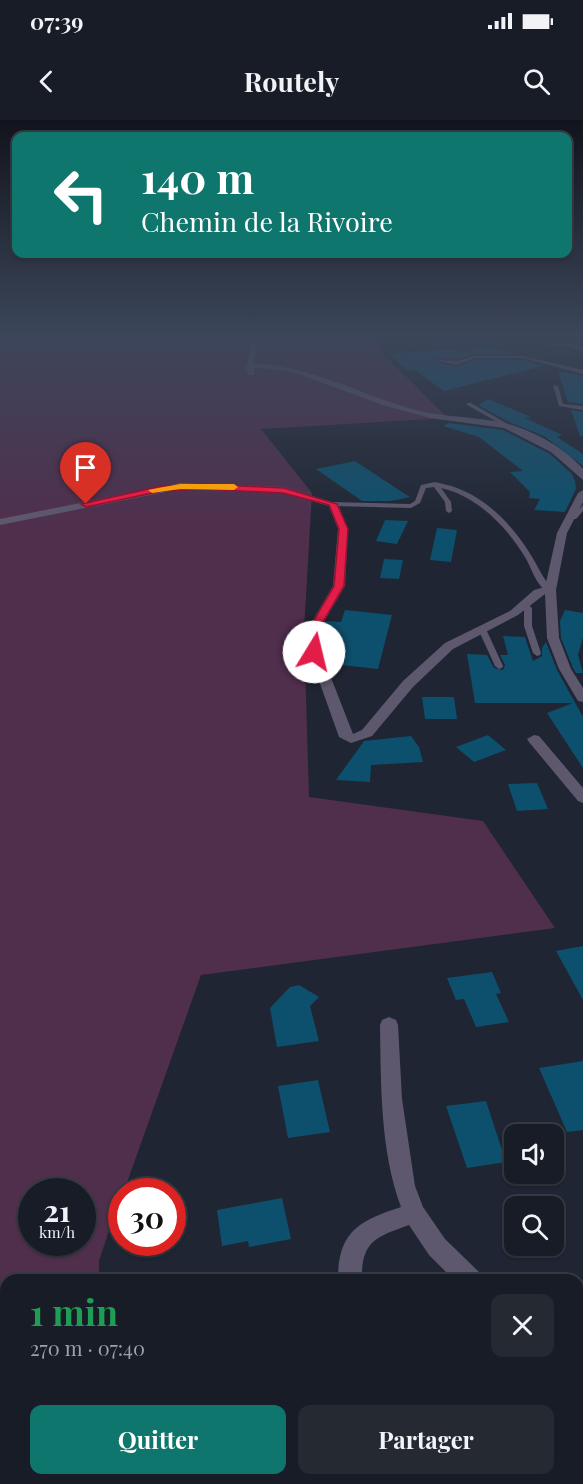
<!DOCTYPE html>
<html lang="fr">
<meta charset="utf-8">
<style>
body{margin:0;font-family:"Playfair Display",serif;background:#242932;color:#f1f3f6;height:100vh;display:flex;flex-direction:column;font-size:22px;white-space:nowrap}
*{box-sizing:border-box;margin:0}
p{font-size:20px;color:#9ea1a7}
.icon{flex:none;width:33px;height:33px;fill:none;stroke:currentColor;stroke-width:2;stroke-linecap:round;stroke-linejoin:round}
.map{position:relative;flex:1;overflow:hidden}
.sheet{position:absolute;left:0px;top:1154px;width:584px;height:212px;display:flex;flex-direction:column;background:#171c26;border-radius:18px 18px 0 0;box-shadow:0 2px 4px #0004,0 0 0 2px #363a43}
.sheet>*{flex:none}
.guide{position:absolute;left:12px;top:12px;width:560px;height:126px;border-radius:12px;box-shadow:0 2px 4px #0004,0 0 0 2px #363a43;background:#0f766e;color:#fff;overflow:hidden}
.buttons{position:absolute;left:504px;top:1004px;display:grid;gap:12px}
.buttons a{display:grid;place-items:center;width:60px;height:60px;border-radius:12px;background:#171c26;box-shadow:0 2px 4px #0004,0 0 0 2px #363a43;font-size:30px}
.speed{position:absolute;left:18px;top:1058px;display:flex;gap:12px;font-size:30px;font-weight:700;text-align:center}
.speed>*{display:grid;place-content:center;width:78px;height:78px;border-radius:50%;background:#171c26;box-shadow:0 2px 4px #0004,0 0 0 2px #363a43;line-height:1}
.speed small{font-size:15px;font-weight:400}
.speed .limit{border:9px solid #d22;background:#fff;color:#111}
.pin{position:absolute;display:grid;place-items:center;width:51px;height:51px;color:#fff;margin:-62px -26px;border-radius:50% 50% 50% 0;rotate:-45deg;box-shadow:0 0 6px #0007}
.pin .icon{rotate:45deg}
.me{position:absolute;width:66px;margin:-33px;rotate:9deg;stroke-linejoin:round;filter:drop-shadow(0 0 4px #0008)}
.turn{display:flex;align-items:center;gap:21px;height:126px;padding:0 30px;font-size:27px}
.turn .icon{width:78px;height:78px;stroke-width:2.5}
.turn b{display:block;font-size:42px;line-height:51px}
.round{display:grid;place-items:center;flex:none;width:63px;height:63px;border-radius:12px;background:#242932}
.overview{display:flex;align-items:center;justify-content:space-between;height:102px;padding:0 30px}
h1{font-size:36px;font-weight:700;line-height:45px;color:#1e9e55}
.action{display:flex;gap:12px;margin-top:auto;padding:12px 30px}
.action a{flex:1;height:69px;border-radius:12px;background:#0f766e;color:#fff;font-size:24px;font-weight:700;line-height:69px;text-align:center}
.action a+a{background:#242932;color:#f1f3f6}
.status{display:flex;justify-content:space-between;align-items:center;height:42px;padding:0 30px;background:#171c26;direction:ltr}
.status svg{height:16px;fill:currentColor}
header{display:flex;justify-content:space-between;align-items:center;height:78px;padding:0 30px;background:#171c26;font-size:27px;font-weight:700}
.map>svg:first-child{display:block}
.green{fill:#502f4d;fill-rule:evenodd}
.building{fill:#0d506d}
.lines{fill:none;stroke-linecap:round;stroke-linejoin:round}
.service{fill:#5e586e;fill-rule:evenodd}
.minor{fill:#5e586e;fill-rule:evenodd}
.route{fill:#e11d48;stroke:#92132f;stroke-width:1.5}
.slow{fill:#f59e0b}
</style>
<div class="status"><b>07:39</b><svg viewBox="0 0 49 12"><path d="M0 12V9h3v3zM5 12V6h3v6zM10 12V3h3v9zM15 12V0h3v12zM26 1h20v11H26zM47 4h2v5h-2z"/></svg></div>
<header><svg class="icon" aria-label="back" viewBox="0 0 24 24"><path d="M15 5l-7 7 7 7"/></svg>Routely<svg class="icon" aria-label="search" viewBox="0 0 24 24"><circle cx="10" cy="10" r="6"/><path d="M15 15l6 6"/></svg></header>
<div class="map">
<svg width="583" height="1364" viewBox="0 0 583 1364">
<rect width="100%" height="100%" fill="#1f2532"/>
<path class="green" d="M 0,216 L 369,216 L 382,233 L 448,298 L 261,309 L 312,373 L 304,510 L 309,677 L 483,701 L 555,808 L 201,855 L 124,1071 L 122,1071 L 99,1141 L 99,1159 L 6,1160 L 6,1359 L 92,1359 L 92,1364 L 0,1364 ZM 32,1071 L 82,1071 L 82,1122 L 32,1122 Z"/>
<path class="building" d="M 486,226 L 516,234 L 474,234 L 457,239 L 439,238 L 436,242 L 457,247 L 475,240 L 523,240 L 543,246 L 444,271 L 415,250 L 408,251 L 389,234 L 452,229 L 460,233 Z
M 558,251 L 583,256 L 583,284 L 568,282 Z
M 488,279 L 531,297 L 525,298 L 562,315 L 557,317 L 583,334 L 583,346 L 544,316 L 509,302 L 478,285 Z
M 571,290 L 583,292 L 583,316 L 580,316 Z
M 449,303 L 503,310 L 550,334 L 572,354 L 575,361 L 576,369 L 565,392 L 534,390 L 540,379 L 529,378 L 530,372 L 510,352 L 523,351 L 479,317 L 443,306 Z
M 355,341 L 399,370 L 410,377 L 391,381 L 362,381 L 316,349 Z
M 385,400 L 408,401 L 397,424 L 376,421 Z
M 437,408 L 457,410 L 451,442 L 430,440 Z
M 384,439 L 403,440 L 399,459 L 380,458 Z
M 345,490 L 392,495 L 378,549 L 332,544 L 335,531 L 323,530 L 327,501 L 341,502 Z
M 565,490 L 583,493 L 583,517 L 578,535 L 583,553 L 576,553 L 573,548 L 561,518 L 560,501 Z
M 503,516 L 525,517 L 533,541 L 542,536 L 542,528 L 546,522 L 557,550 L 583,597 L 583,648 L 547,593 L 573,583 L 475,583 L 467,534 L 487,535 L 494,548 L 503,550 L 505,545 L 500,535 L 508,535 Z
M 422,577 L 454,577 L 457,599 L 425,599 Z
M 488,615 L 506,630 L 474,642 L 456,627 Z
M 411,616 L 419,627 L 423,642 L 371,645 L 370,662 L 336,660 L 364,621 Z
M 537,663 L 548,689 L 517,691 L 508,664 Z
M 583,826 L 583,880 L 556,831 Z
M 492,852 L 501,873 L 496,874 L 509,902 L 476,907 L 464,879 L 456,880 L 447,858 Z
M 299,865 L 319,877 L 310,886 L 319,921 L 277,927 L 270,888 L 290,867 Z
M 583,941 L 583,1010 L 567,1012 L 539,948 Z
M 318,960 L 330,1012 L 288,1018 L 278,966 Z
M 486,981 L 506,1042 L 467,1048 L 446,986 Z
M 282,1078 L 291,1119 L 249,1127 L 248,1121 L 222,1126 L 217,1090 Z"/>
<g class="lines">
<path class="service" d="M 252,216 L 256,216 L 258,218 L 253,245 L 250,247 L 247,245 L 254,218 Z
M 568,223 L 583,228 L 583,231 L 567,225 L 551,226 L 549,225 Z
M 474,236 L 523,236 L 583,250 L 583,254 L 523,238 L 475,238 L 457,245 L 438,241 L 440,240 L 457,241 Z
M 553,265 L 558,266 L 563,284 L 583,286 L 583,290 L 559,286 Z
M 467,283 L 471,283 L 515,308 L 510,309 L 467,285 Z
M 435,362 C 442,364 450,365 457,368 C 487,379 512,405 529,432 C 538,445 542,459 554,470 L 553,472 L 547,472 C 535,463 532,449 525,437 C 506,406 477,376 441,368 L 451,382 L 452,391 L 449,393 L 446,391 L 445,382 L 434,367 L 426,368 L 420,383 L 411,388 L 333,386 L 330,384 L 333,382 L 410,384 L 415,381 L 421,365 Z
M 583,385 L 583,391 L 576,399 L 566,399 L 566,397 L 572,396 Z
M 520,483 L 526,483 L 532,488 L 532,506 L 541,533 L 540,535 L 537,536 L 533,533 L 524,506 L 524,489 L 519,485 Z
M 482,506 L 486,509 L 503,546 L 502,548 L 499,549 L 495,546 L 478,509 Z"/>
<path class="minor" d="M 250,243 C 307,245 355,272 409,288 C 437,297 466,296 495,301 C 527,307 562,325 583,349 L 583,360 L 551,332 L 504,308 L 430,298 L 383,285 L 293,252 L 254,247 L 254,255 L 248,255 L 246,245 Z
M 180,363 L 284,367 L 338,384 L 348,409 L 345,466 L 325,500 L 319,527 L 353,614 L 362,610 L 403,561 L 445,523 L 510,491 L 534,470 L 545,467 L 557,413 L 578,373 L 583,370 L 583,382 L 567,413 L 556,470 L 559,518 L 571,549 L 583,568 L 583,582 L 578,581 L 559,549 L 547,518 L 545,474 L 518,495 L 453,529 L 413,567 L 372,616 L 351,623 L 339,617 L 307,527 L 313,500 L 333,466 L 338,409 L 329,386 L 283,373 L 180,369 L 0,405 L 0,399 Z
M 534,615 L 539,616 L 583,668 L 583,683 L 578,681 L 529,622 L 527,619 Z
M 389,897 L 396,900 L 398,905 L 402,979 L 415,1066 L 423,1087 L 445,1119 L 479,1152 L 483,1160 L 454,1160 L 429,1135 L 409,1105 C 376,1117 361,1121 362,1160 L 338,1160 C 338,1111 359,1101 401,1087 C 380,1030 381,965 380,905 L 382,900 Z
M 578,1246 L 583,1248 L 583,1277 L 578,1274 Z
M 402,1359 L 430,1359 L 432,1364 L 404,1364 Z"/>
</g>
<linearGradient id="sky" x2="0" y2="1"><stop stop-color="#11141c"/><stop offset="0.53" stop-color="#3c465a"/><stop offset="1" stop-color="#3c465a" stop-opacity="0"/></linearGradient>
<rect width="583" height="406" fill="url(#sky)"/>
<path class="route" d="M 202,364 L 284,368 L 337,384 L 348,409 L 344,466 L 324,500 L 318,535 L 308,532 L 314,500 L 334,466 L 339,409 L 329,385 L 283,373 L 202,369 L 162,371 L 86,387 L 81,384 L 162,366 Z"/>
<path class="slow" d="M 180,364 L 234,364 L 238,367 L 234,370 L 180,369 L 152,373 L 148,370 Z"/>
</svg>
<div class="buttons">
<a><svg class="icon" aria-label="sound" viewBox="0 0 24 24"><path d="M4 9h4l5-4v14l-5-4H4zM17 9q2 3 0 6"/></svg></a>
<a><svg class="icon" aria-label="search" viewBox="0 0 24 24"><circle cx="10" cy="10" r="6"/><path d="M15 15l6 6"/></svg></a>
</div>
<div class="speed"><div>21<small>km/h</small></div><div class="limit">30</div></div>
<div class="pin" style="left:86px;top:384px;background:#d93025"><svg class="icon" aria-label="arrive" viewBox="0 0 24 24"><path d="M6 21V4h12l-3 4 3 4H6"/></svg></div>
<svg class="me" style="left:314px;top:532px" viewBox="-20 -20 40 40"><circle r="19" fill="#fff"/><path d="M0-13L10 11 0 6-10 11z" fill="#e11d48"/></svg>
<div class="guide">
<div class="turn"><svg class="icon" aria-label="left" viewBox="0 0 24 24"><path d="M17 20v-9H6M10 6l-5 5 5 5"/></svg><div><b>140 m</b>Chemin de la Rivoire</div></div>
</div>
<section class="sheet">
<div class="overview"><div><h1>1 min</h1><p>270 m · 07:40</p></div><a class="round"><svg class="icon" aria-label="close" viewBox="0 0 24 24"><path d="M6 6l12 12M18 6L6 18"/></svg></a></div>
<div class="action"><a>Quitter</a><a>Partager</a></div>
</section>
</div>
